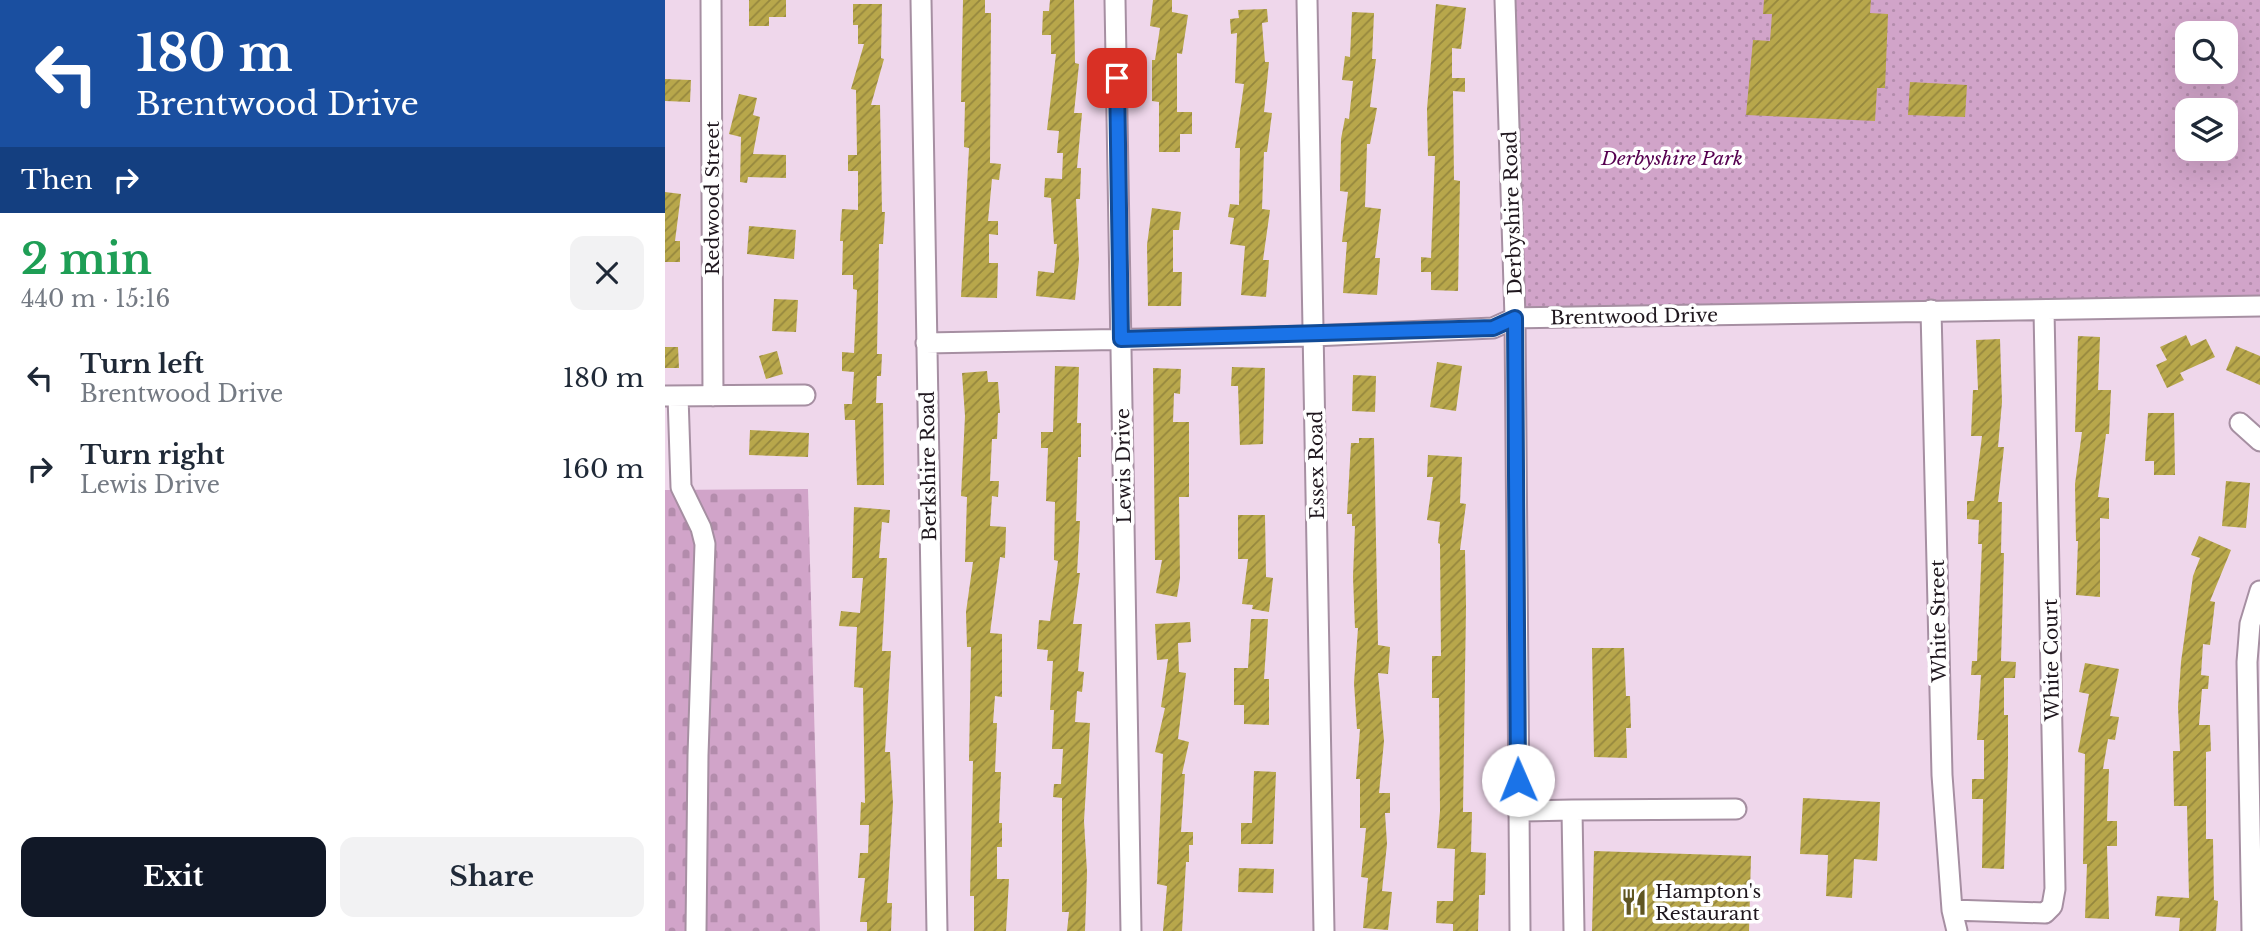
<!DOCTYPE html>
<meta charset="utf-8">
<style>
body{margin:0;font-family:"Libre Baskerville",serif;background:#f2f2f3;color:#1f2937;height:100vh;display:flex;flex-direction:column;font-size:26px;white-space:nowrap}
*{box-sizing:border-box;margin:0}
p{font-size:23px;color:#747a83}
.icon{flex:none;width:38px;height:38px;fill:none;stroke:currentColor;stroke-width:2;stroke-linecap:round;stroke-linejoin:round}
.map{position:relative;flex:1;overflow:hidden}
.details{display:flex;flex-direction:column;background:#fff;width:665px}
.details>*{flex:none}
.banner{background:#1a4fa0;color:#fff;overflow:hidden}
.tools{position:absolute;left:1510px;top:21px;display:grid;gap:14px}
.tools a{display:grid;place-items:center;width:63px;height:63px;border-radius:14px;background:#fff;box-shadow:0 7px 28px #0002;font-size:35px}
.pin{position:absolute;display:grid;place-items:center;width:60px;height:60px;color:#fff;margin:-30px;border-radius:14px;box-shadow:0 4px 10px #0006}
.me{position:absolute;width:77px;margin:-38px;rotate:359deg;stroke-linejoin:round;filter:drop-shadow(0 0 5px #0008)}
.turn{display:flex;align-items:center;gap:24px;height:147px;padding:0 21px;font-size:32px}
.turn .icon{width:91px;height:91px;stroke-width:2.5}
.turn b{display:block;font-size:49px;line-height:60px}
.then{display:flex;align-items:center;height:66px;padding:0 21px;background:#0003;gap:14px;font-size:26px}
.round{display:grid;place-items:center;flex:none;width:74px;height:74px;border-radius:14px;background:#f2f2f3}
.head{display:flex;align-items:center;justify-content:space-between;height:119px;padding:0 21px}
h1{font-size:42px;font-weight:700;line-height:52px;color:#1e9e55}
.action{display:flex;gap:14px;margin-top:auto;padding:14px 21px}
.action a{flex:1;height:80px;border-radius:14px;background:#111827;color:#fff;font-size:28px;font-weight:700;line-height:80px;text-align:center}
.action a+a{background:#f2f2f3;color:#1f2937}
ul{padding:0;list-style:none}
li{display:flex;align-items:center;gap:21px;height:91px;padding:0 21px}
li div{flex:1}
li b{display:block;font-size:26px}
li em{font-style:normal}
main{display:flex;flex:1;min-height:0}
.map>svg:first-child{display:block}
.cemetery{fill:url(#cemetery-stones)}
.park{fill:url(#park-dots);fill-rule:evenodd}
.building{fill:url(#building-hatch)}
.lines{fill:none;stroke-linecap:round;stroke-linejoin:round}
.minor-casing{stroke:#a68fa2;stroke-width:23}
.minor{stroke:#fff;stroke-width:19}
.route-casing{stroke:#114b97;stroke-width:18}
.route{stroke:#1a73e8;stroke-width:12}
.labels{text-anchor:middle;stroke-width:7;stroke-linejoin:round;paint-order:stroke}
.park-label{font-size:19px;font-style:italic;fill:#560050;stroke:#fff}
.street-label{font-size:19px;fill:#1f171e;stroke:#fff}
.poi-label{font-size:19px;fill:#1f171e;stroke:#fff;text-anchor:start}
</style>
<main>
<section class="details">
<div class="banner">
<div class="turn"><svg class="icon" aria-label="left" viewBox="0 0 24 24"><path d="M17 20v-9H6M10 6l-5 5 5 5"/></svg><div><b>180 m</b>Brentwood Drive</div></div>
<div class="then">Then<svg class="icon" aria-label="right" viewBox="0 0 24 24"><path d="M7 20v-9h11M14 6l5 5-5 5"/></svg></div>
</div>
<div class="head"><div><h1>2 min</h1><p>440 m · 15:16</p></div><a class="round"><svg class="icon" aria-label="close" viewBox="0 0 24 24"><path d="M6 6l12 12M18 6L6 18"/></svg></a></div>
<ul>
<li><svg class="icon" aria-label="left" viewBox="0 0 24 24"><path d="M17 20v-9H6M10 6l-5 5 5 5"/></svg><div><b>Turn left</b><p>Brentwood Drive</p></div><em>180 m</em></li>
<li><svg class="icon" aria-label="right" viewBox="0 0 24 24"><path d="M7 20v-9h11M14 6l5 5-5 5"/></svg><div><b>Turn right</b><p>Lewis Drive</p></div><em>160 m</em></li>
</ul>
<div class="action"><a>Exit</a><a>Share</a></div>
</section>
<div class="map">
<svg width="1595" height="931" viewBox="0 0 1595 931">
<defs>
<pattern id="cemetery-stones" width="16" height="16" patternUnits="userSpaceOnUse" patternTransform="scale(1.75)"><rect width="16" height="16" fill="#d1a4c9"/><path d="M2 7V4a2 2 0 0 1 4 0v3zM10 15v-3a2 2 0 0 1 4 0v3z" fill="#b38cac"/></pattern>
<pattern id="park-dots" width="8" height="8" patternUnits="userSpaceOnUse" patternTransform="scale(1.75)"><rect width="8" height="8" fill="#d1a4c9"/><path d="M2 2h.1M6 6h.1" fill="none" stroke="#b38cac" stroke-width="1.8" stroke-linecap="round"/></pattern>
<pattern id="building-hatch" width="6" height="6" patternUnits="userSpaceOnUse" patternTransform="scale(1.75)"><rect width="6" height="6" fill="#b8a74b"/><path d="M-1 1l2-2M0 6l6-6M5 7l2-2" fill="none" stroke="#95873e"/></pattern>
</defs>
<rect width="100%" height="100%" fill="#efd7eb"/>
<path class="cemetery" d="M 143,489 L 155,931 L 0,931 L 0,490 Z"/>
<path class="park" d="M 840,0 L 1595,0 L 1595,306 L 850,318 ZM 1522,33 L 1561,33 L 1561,72 L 1522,72 ZM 1522,110 L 1561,110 L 1561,149 L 1522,149 Z"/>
<path class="building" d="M 84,0 L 121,0 L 121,17 L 104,17 L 104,26 L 84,26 Z
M 298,0 L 320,0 L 320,13 L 326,13 L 325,163 L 336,164 L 334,180 L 327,179 L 323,221 L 333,221 L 333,235 L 324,234 L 324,263 L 333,263 L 332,298 L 296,297 L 304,148 L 299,147 L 300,102 L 296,102 Z
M 385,0 L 409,0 L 410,63 L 414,64 L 409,113 L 417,113 L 412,168 L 416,168 L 415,199 L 411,199 L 414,260 L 410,300 L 371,296 L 373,271 L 389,273 L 392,244 L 389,244 L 386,198 L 379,197 L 380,178 L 397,179 L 398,153 L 392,153 L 394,131 L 382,130 L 391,54 L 386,54 L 386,35 L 377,35 L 378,11 L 384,11 Z
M 488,0 L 507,0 L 507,12 L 523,15 L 517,54 L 512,53 L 512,112 L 527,112 L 527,134 L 515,134 L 515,152 L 494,152 L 494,102 L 487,101 L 487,60 L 490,60 L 495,28 L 485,26 Z
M 1099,0 L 1206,0 L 1205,13 L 1223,14 L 1220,88 L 1212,88 L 1210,121 L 1081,115 L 1088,40 L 1105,41 L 1107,14 L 1098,14 Z
M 188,4 L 217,4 L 216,58 L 219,59 L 206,105 L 215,105 L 217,212 L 220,212 L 218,244 L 214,244 L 212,354 L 217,354 L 216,376 L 212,376 L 211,403 L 218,403 L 219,485 L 192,485 L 190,420 L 180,420 L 179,404 L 187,404 L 189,372 L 177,371 L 177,352 L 189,353 L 192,290 L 188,289 L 188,275 L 177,275 L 178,241 L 175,241 L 177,209 L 193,210 L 193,171 L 183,171 L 183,155 L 192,155 L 191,90 L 186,89 L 199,44 L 193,44 L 193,25 L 188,25 Z
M 771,4 L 801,8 L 796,49 L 787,48 L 787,78 L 800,78 L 800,92 L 788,91 L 789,180 L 795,181 L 793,291 L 766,290 L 766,272 L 756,272 L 756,257 L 766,258 L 770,156 L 763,156 L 762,109 Z
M 602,9 L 603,22 L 597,23 L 600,62 L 604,62 L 599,112 L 607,113 L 602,152 L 599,152 L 597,209 L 605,210 L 598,260 L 604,260 L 601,297 L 576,295 L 580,246 L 565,244 L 569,218 L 563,217 L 565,204 L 574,205 L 575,148 L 570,148 L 579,84 L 570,83 L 572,33 L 566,34 L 565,19 L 574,18 L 573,10 Z
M 687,12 L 709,13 L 707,59 L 711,59 L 705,107 L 712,108 L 705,144 L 702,144 L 700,207 L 716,209 L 710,258 L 715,258 L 712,295 L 678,293 L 682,242 L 677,242 L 683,192 L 675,191 L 676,139 L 680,118 L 684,119 L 688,81 L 677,80 L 680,56 L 685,57 Z
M 0,79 L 26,80 L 25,102 L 0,101 Z
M 1245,82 L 1302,85 L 1300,117 L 1243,115 Z
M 74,94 L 92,98 L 88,115 L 95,117 L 88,154 L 121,155 L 121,178 L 83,177 L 82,183 L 75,182 L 76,137 L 64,134 Z
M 0,192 L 16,194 L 10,241 L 15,241 L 15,262 L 0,262 Z
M 487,208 L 516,212 L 514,230 L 508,230 L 508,272 L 517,272 L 516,306 L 483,306 L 482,245 Z
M 84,226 L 131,230 L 129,259 L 82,254 Z
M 109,299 L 133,300 L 131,332 L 107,331 Z
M 1521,335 L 1526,346 L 1541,339 L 1550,357 L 1515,373 L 1519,380 L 1502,388 L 1491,365 L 1502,360 L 1495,347 Z
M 1413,336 L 1435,337 L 1433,390 L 1446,390 L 1444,434 L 1441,434 L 1433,497 L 1444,498 L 1444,519 L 1435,518 L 1435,597 L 1411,595 L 1413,541 L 1411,541 L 1410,484 L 1417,432 L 1410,432 Z
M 1335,339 L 1337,402 L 1333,447 L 1339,447 L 1333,502 L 1337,502 L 1336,553 L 1339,553 L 1336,661 L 1351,662 L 1350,678 L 1339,678 L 1339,715 L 1343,715 L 1343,759 L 1339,869 L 1317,868 L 1318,799 L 1307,799 L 1307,779 L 1319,779 L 1319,740 L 1312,740 L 1316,675 L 1306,675 L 1307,661 L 1312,661 L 1317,544 L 1313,544 L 1314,520 L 1302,519 L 1302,501 L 1309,501 L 1317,436 L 1306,436 L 1308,390 L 1313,390 L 1311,340 Z
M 1571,346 L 1595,356 L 1595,385 L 1561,370 Z
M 0,347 L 13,347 L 14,368 L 0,368 Z
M 112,351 L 118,374 L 101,379 L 94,356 Z
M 772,362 L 797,366 L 791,411 L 765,407 Z
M 390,366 L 414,367 L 412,423 L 416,423 L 416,457 L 413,457 L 411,521 L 415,521 L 412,573 L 415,573 L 408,624 L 417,624 L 413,671 L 419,672 L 417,692 L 412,691 L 410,722 L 425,723 L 419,821 L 422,872 L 420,931 L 402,931 L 404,912 L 397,912 L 397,798 L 388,797 L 389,784 L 396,784 L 398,749 L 387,749 L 389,710 L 385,710 L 388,661 L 382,661 L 383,650 L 372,649 L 374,620 L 385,621 L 393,561 L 389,560 L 390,502 L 381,501 L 383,448 L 376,448 L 376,432 L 388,432 Z
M 567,367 L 600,368 L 598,444 L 575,445 L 573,386 L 566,386 Z
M 488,368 L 516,369 L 515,394 L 509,393 L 508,422 L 524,422 L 524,497 L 514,497 L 515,578 L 512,597 L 491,593 L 497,560 L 490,560 Z
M 322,371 L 323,382 L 333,382 L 335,413 L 333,413 L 332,439 L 327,439 L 325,481 L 334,481 L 333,497 L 327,496 L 325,526 L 341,527 L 340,558 L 335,557 L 325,633 L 337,634 L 337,697 L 330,696 L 328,723 L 332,723 L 330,772 L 336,772 L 334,823 L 337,823 L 337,847 L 332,847 L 332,879 L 344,879 L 341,931 L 309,931 L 309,896 L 305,896 L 308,761 L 304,761 L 306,647 L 302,647 L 301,612 L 308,562 L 300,562 L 302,497 L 296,496 L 300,416 L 297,373 Z
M 688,375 L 711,376 L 710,412 L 687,411 Z
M 1483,413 L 1509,413 L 1510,475 L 1489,475 L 1489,461 L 1480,461 Z
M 85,430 L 144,433 L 143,457 L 84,455 Z
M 694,438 L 709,438 L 713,645 L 725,647 L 723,674 L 713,673 L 719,741 L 714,793 L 725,793 L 725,813 L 720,813 L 722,844 L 717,891 L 727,892 L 723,930 L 698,928 L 703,878 L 696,877 L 701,828 L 695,828 L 695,779 L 691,779 L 695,729 L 692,729 L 689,683 L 693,628 L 690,628 L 688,577 L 690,526 L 687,526 L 687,514 L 682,514 L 686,443 L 694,443 Z
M 763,455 L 797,457 L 795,503 L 801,504 L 795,550 L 800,550 L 801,606 L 798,812 L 807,812 L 806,852 L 821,853 L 820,895 L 814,895 L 813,931 L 788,931 L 788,924 L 771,923 L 772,901 L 788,901 L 790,849 L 772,848 L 775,811 L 774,698 L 767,698 L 767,656 L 776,656 L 775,544 L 773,543 L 775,522 L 762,520 L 768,477 L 762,477 Z
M 1561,481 L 1585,483 L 1581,528 L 1557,526 Z
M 189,507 L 225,510 L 224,523 L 217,522 L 214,558 L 222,558 L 217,651 L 226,651 L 220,752 L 225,752 L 228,803 L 222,903 L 227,903 L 226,931 L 202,931 L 202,922 L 195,922 L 200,878 L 193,878 L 195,853 L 203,853 L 204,825 L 195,825 L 196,802 L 200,803 L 198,688 L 189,687 L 192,627 L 174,626 L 176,611 L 195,613 L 198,578 L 187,578 Z
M 573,515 L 600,515 L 601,577 L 608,578 L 604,612 L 587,609 L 588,605 L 577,604 L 583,559 L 573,559 Z
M 1534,536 L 1566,550 L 1545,601 L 1550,602 L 1545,645 L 1538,644 L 1536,675 L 1544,676 L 1543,689 L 1537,689 L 1534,725 L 1545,725 L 1546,751 L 1541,752 L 1541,839 L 1548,839 L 1549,900 L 1553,901 L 1551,931 L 1514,931 L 1515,918 L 1490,916 L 1492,896 L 1524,898 L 1522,806 L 1509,806 L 1508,751 L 1515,751 L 1513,707 L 1516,662 L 1528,576 L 1535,558 L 1526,555 Z
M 586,619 L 603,619 L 599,679 L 604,679 L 604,725 L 579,724 L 579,705 L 569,705 L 569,668 L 583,668 Z
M 525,622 L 526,642 L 513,643 L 514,672 L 521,673 L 513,739 L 524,742 L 517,774 L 520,774 L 516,832 L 528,832 L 528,845 L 524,845 L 524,862 L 521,862 L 517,931 L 498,931 L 502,886 L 492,884 L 498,754 L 490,752 L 500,708 L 496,707 L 503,659 L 492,660 L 490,624 Z
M 927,648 L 959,648 L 961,696 L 965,696 L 966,728 L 961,728 L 962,758 L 929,757 Z
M 1420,663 L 1454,669 L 1445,716 L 1454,717 L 1450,740 L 1443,739 L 1438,769 L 1444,769 L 1442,821 L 1452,821 L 1452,846 L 1442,846 L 1444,919 L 1420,918 L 1422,864 L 1418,864 L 1420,754 L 1413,752 L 1424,694 L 1414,692 Z
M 589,771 L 611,772 L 608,844 L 576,844 L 576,823 L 587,823 Z
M 1138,798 L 1215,802 L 1212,861 L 1189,859 L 1187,898 L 1161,896 L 1163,855 L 1135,854 Z
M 929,851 L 1086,856 L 1084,931 L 927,931 Z
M 574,868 L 609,869 L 608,893 L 573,892 Z"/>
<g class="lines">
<defs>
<path id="minor" d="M 46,0 L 48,396
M 256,0 L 272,931
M 450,0 L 466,931
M 642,0 L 659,931
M 840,0 L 850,318 L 855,931
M 1266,310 L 1277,775 L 1287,910 L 1292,931
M 261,343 L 648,336 L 828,328 L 850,318 L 1595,306
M 1,396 L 140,395
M 13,396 L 16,487 L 36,528 L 40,544 L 33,755 L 31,931
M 1575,423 L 1595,441
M 907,810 L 1071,809
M 853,811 L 907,810 L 909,931
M 1287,910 L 1380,913 L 1387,906 L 1390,889 L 1379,310
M 1587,931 L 1582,662 L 1585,624 L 1595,591"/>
</defs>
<use href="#minor" class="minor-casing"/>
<use href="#minor" class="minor"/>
</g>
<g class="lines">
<defs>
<path id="route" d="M 452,78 L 456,339 L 828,328 L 850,318 L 853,780"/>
</defs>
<use href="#route" class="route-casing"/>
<use href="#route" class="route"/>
</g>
<defs>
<symbol id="restaurant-bare" viewBox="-9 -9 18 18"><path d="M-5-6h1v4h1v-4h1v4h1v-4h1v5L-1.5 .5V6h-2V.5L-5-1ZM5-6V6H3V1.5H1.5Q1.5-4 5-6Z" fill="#605622" stroke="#fff" stroke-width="2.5" paint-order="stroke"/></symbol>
</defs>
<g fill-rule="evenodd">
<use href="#restaurant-bare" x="950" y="883" width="38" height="38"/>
</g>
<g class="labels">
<g class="park-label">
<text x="1007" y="165">Derbyshire Park</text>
</g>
<g class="street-label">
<text transform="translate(47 198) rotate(-90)" y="7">Redwood Street</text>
<text transform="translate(847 213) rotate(-92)" y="7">Derbyshire Road</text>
<text transform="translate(969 316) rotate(-1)" y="7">Brentwood Drive</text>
<text transform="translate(651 465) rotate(-91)" y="7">Essex Road</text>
<text transform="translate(263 466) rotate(-91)" y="7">Berkshire Road</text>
<text transform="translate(458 466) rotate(-91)" y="7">Lewis Drive</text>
<text transform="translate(1273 621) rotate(-91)" y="7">White Street</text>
<text transform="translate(1386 660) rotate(-91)" y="7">White Court</text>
</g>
<g class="poi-label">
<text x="990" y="898">Hampton's<tspan x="990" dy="22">Restaurant</tspan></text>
</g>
</g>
</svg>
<div class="tools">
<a><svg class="icon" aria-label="search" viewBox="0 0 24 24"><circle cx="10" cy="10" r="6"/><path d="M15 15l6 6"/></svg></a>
<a><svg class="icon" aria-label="layers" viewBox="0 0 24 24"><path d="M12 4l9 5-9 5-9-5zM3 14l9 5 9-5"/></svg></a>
</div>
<div class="pin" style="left:452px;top:78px;background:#d93025"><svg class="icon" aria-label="arrive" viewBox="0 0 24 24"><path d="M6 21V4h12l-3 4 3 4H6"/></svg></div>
<svg class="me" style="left:853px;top:780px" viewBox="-20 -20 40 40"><circle r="19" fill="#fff"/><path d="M0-13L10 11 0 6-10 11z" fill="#1a73e8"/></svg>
</div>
</main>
